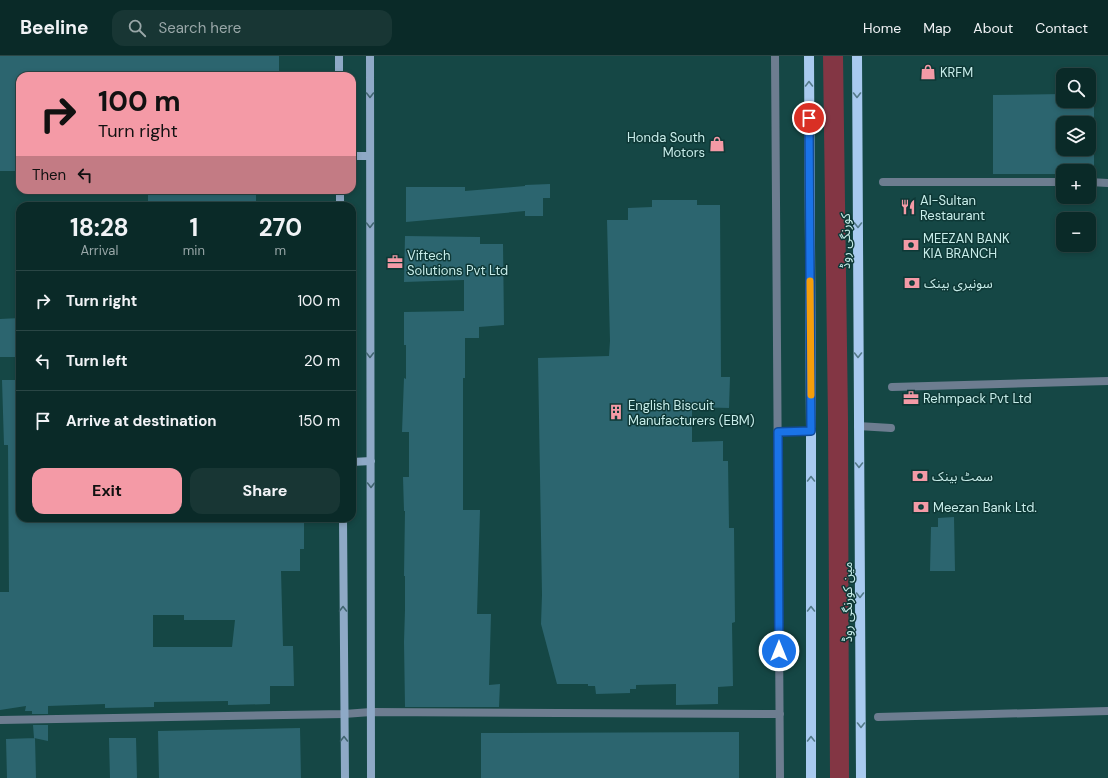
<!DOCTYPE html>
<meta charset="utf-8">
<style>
body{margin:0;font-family:"DM Sans","Noto Sans Arabic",sans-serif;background:#183634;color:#f1f3f6;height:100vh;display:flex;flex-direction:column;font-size:15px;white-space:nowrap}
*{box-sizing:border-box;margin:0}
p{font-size:13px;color:#99a7a8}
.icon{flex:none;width:22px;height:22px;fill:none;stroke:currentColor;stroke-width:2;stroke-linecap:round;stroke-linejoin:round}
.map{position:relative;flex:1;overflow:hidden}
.side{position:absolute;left:16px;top:146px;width:340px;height:320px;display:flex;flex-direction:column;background:#0a2a28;border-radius:12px;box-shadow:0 2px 6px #0003,0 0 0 1px #2a4645}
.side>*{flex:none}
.hud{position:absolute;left:16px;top:16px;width:340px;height:122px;border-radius:12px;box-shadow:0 2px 6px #0003,0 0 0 1px #2a4645;background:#f49aa6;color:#111;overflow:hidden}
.controls{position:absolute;left:1056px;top:12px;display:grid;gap:8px}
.controls a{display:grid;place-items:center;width:40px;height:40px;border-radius:8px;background:#0a2a28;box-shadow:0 2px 6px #0003,0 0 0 1px #2a4645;font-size:20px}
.pin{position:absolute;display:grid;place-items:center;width:34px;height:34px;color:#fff;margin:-17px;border:2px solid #fff;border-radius:50%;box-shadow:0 1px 4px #0007}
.me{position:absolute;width:44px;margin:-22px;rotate:0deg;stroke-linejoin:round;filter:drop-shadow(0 0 3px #0008)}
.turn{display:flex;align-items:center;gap:14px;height:84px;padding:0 16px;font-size:18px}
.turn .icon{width:52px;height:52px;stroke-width:2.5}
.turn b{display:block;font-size:28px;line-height:34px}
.then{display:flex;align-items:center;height:38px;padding:0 16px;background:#0003;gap:8px;font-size:15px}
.eta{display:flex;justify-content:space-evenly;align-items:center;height:68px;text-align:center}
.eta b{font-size:24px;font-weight:700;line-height:28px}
.action{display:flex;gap:8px;margin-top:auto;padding:8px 16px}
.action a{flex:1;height:46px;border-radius:12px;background:#f49aa6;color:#111;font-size:16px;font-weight:700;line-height:46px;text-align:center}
.action a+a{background:#183634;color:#f1f3f6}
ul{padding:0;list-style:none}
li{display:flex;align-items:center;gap:12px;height:60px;padding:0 16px;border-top:1px solid #2a4645}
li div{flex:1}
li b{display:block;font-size:15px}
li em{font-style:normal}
header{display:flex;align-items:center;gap:24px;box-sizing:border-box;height:56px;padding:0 20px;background:#0a2a28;border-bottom:1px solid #2a4645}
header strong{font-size:19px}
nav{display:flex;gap:22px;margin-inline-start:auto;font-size:14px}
.search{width:280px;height:36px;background:#183634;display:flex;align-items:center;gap:10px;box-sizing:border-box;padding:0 14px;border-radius:12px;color:#99a7a8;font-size:15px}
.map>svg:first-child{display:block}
.built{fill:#154745;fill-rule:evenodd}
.green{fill:#833644}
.building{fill:#2c656f;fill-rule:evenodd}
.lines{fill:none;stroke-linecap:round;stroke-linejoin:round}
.street{stroke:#6d7d90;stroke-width:8}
.secondary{stroke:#8ea9c6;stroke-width:8}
.primary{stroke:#a8caef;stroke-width:10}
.oneway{stroke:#537a89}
.oneway2{stroke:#416570}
.route-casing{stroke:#114b97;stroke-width:10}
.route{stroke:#1a73e8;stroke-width:7}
.slow{stroke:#f59e0b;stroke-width:7}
.labels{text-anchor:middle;stroke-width:3;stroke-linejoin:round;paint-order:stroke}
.poi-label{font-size:13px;fill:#c8edea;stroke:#0e3836;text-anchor:start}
.street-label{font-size:13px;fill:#c8edea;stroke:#0e3836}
</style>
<header>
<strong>Beeline</strong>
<div class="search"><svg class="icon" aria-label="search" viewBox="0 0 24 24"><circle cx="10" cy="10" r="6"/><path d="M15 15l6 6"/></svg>Search here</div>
<nav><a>Home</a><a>Map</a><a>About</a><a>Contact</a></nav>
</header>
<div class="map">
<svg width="1108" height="722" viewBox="0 0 1108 722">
<rect width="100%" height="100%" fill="#0e3836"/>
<path class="built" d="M 0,0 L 1108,0 L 1108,722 L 0,722 ZM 1063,19 L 1089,19 L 1089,45 L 1063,45 ZM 20,20 L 352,20 L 352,134 L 20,134 ZM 1063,67 L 1089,67 L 1089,93 L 1063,93 ZM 1063,115 L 1089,115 L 1089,141 L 1063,141 ZM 20,150 L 352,150 L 352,462 L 20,462 ZM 1063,163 L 1089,163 L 1089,189 L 1063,189 Z"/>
<path class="green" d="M 823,0 L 843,0 L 848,364 L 849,722 L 830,722 L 828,365 Z"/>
<path class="building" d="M 0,0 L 279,0 L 279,20 L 20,20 L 20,115 L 0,115 Z
M 1063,38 L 1063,45 L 1094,45 L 1094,67 L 1063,67 L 1063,93 L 1094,93 L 1094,115 L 1063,115 L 1063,118 L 993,118 L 993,39 Z
M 550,128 L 550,142 L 543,142 L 543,160 L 525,160 L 525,155 L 406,166 L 406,131 L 465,131 L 465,135 L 525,130 L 525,129 Z
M 148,134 L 256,134 L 256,150 L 148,150 Z
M 652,144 L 697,144 L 697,149 L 720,149 L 721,321 L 730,321 L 729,352 L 692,351 L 692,386 L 723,385 L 723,405 L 728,405 L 729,472 L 734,472 L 735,566 L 732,567 L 733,630 L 718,631 L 718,648 L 676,649 L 676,628 L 636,629 L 636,633 L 630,633 L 630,637 L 596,638 L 595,630 L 588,630 L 588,628 L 557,628 L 541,568 L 542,539 L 538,302 L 609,300 L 610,285 L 607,164 L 628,164 L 628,152 L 652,151 Z
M 405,180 L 480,181 L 480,188 L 503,188 L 504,269 L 479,271 L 479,282 L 465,282 L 465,322 L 463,322 L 463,454 L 480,454 L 477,558 L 491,558 L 489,629 L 500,628 L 499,651 L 405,651 L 404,586 L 405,554 L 405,520 L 404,520 L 405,455 L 404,455 L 403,421 L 409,421 L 409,376 L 402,376 L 404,322 L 406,323 L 406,289 L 404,289 L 404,256 L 464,255 L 464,224 L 404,226 Z
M 20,262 L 20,301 L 0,301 L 0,263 Z
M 2,324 L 20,324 L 20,462 L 304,462 L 304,493 L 300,493 L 300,515 L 281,515 L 283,590 L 293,590 L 294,630 L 270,630 L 270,648 L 228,649 L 228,645 L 154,646 L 154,651 L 105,652 L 105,648 L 48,650 L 48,658 L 32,658 L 32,655 L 25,655 L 26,650 L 0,654 L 0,536 L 9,536 L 8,389 L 4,389 ZM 153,559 L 184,559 L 184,564 L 235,564 L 232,591 L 153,591 Z
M 954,461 L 955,515 L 930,515 L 931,471 L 938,471 L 938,462 Z
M 33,669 L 48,669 L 48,685 L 34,682 Z
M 300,672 L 301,722 L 159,722 L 158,675 Z
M 739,676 L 739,722 L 481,722 L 481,677 Z
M 35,682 L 36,722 L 7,722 L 6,683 Z
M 109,682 L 136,682 L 137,722 L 110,722 Z"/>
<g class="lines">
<path class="street" d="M 775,0 L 780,722
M 883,126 L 1063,126
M 1089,126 L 1108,127
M 892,331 L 1108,325
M 858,370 L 891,372
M 778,375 L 811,375
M 878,661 L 1108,655
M 0,664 L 344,658 L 371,656 L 780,658"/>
<path class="secondary" d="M 339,0 L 339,20
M 370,0 L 371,722
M 352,100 L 370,100
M 340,134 L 340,150
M 352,406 L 371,405
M 343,462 L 345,722"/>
<path class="primary" d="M 809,0 L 811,375 L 811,722
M 857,0 L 861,722"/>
</g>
<defs><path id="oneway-chevron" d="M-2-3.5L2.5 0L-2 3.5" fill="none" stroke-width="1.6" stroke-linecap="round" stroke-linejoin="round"/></defs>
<g class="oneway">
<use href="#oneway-chevron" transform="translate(809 28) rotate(-90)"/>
<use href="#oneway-chevron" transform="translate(857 39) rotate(90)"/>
<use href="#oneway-chevron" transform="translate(858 169) rotate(90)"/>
<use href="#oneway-chevron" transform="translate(858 299) rotate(90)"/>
<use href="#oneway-chevron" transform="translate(859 409) rotate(90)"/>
<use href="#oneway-chevron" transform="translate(811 423) rotate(-90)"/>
<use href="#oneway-chevron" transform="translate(860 539) rotate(90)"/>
<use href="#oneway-chevron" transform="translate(811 553) rotate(-90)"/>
<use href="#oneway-chevron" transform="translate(861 669) rotate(90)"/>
<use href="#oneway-chevron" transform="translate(811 683) rotate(-90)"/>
</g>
<g class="oneway2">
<use href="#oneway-chevron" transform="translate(370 39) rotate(90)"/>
<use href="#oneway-chevron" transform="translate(370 169) rotate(90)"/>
<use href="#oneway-chevron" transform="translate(370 299) rotate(90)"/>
<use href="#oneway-chevron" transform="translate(371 429) rotate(90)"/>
<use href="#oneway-chevron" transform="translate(343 553) rotate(-90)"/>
<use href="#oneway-chevron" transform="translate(344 683) rotate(-90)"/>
</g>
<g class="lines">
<defs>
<path id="route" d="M 779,595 L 778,376 L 811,375 L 809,62"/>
</defs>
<use href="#route" class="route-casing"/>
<use href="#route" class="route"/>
<path class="slow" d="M 810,225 L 811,339"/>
</g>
<defs>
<symbol id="shop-bare" viewBox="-9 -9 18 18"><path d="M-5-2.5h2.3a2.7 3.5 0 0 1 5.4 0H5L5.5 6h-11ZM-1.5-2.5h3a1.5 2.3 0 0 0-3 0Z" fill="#f49aa6" stroke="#0e3836" stroke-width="2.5" paint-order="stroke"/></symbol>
<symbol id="restaurant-bare" viewBox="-9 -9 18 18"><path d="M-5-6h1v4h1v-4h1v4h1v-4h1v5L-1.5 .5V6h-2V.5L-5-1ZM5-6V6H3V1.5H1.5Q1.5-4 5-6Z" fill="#f49aa6" stroke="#0e3836" stroke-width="2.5" paint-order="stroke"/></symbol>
<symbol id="bank-bare" viewBox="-9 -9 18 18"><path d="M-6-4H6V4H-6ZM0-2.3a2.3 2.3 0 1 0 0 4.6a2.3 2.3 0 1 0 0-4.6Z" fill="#f49aa6" stroke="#0e3836" stroke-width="2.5" paint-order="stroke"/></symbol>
<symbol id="office-bare" viewBox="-9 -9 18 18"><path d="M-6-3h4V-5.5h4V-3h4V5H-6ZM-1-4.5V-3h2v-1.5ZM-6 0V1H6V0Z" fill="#f49aa6" stroke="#0e3836" stroke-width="2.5" paint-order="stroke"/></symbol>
<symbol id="building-bare" viewBox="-9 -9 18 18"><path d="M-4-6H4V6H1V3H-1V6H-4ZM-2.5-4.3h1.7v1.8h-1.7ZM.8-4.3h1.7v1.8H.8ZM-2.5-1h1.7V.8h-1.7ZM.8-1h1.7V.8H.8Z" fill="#f49aa6" stroke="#0e3836" stroke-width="2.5" paint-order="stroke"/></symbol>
</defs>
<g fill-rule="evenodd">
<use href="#shop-bare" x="917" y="5" width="22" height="22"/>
<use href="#shop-bare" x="706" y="77" width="22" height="22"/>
<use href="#restaurant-bare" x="897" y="140" width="22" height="22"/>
<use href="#bank-bare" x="900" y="178" width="22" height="22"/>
<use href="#office-bare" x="384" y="195" width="22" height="22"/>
<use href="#bank-bare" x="901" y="216" width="22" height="22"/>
<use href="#office-bare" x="900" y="331" width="22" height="22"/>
<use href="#building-bare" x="605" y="345" width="22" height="22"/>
<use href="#bank-bare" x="909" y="409" width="22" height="22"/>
<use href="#bank-bare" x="910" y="440" width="22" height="22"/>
</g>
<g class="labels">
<g class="poi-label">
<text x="940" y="21">KRFM</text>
<text x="705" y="86" text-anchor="end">Honda South<tspan x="705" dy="15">Motors</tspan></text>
<text x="920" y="149">Al-Sultan<tspan x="920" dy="15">Restaurant</tspan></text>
<text x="923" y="187">MEEZAN BANK<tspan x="923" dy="15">KIA BRANCH</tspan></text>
<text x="407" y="204">Viftech<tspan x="407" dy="15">Solutions Pvt Ltd</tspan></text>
<text x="924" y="232">سونیری بینک</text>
<text x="923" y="347">Rehmpack Pvt Ltd</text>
<text x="628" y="354">English Biscuit<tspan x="628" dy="15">Manufacturers (EBM)</tspan></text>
<text x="932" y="425">سمٹ بینک</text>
<text x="933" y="456">Meezan Bank Ltd.</text>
</g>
<g class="street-label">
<text transform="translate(845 185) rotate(-90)" y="5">کورنگی روڈ</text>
<text transform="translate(847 546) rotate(-90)" y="5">مین کورنگی روڈ</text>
</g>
</g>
</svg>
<div class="controls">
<a><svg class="icon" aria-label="search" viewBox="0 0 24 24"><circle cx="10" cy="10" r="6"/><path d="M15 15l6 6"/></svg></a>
<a><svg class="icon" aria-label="layers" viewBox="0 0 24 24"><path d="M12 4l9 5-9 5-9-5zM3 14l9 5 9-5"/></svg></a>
<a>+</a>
<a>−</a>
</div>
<div class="pin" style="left:809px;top:62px;background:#d93025"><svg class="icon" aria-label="arrive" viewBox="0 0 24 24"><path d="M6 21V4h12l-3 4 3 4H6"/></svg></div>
<svg class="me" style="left:779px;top:595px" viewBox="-20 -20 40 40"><circle r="17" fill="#1a73e8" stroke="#fff" stroke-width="3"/><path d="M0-11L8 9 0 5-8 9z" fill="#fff"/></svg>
<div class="hud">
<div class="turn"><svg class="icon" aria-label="right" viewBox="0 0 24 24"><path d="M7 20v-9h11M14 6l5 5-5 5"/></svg><div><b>100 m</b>Turn right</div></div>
<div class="then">Then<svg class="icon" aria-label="left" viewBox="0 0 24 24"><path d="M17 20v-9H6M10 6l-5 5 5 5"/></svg></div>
</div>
<section class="side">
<div class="eta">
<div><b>18:28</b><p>Arrival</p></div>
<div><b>1</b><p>min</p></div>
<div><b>270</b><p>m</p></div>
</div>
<ul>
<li><svg class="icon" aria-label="right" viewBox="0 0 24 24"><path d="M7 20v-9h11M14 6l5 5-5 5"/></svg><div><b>Turn right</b></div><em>100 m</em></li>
<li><svg class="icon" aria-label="left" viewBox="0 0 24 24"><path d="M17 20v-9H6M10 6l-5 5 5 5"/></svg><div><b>Turn left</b></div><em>20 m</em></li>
<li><svg class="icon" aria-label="arrive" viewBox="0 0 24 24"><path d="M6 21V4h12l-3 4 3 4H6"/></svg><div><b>Arrive at destination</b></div><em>150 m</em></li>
</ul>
<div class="action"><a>Exit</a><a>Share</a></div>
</section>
</div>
